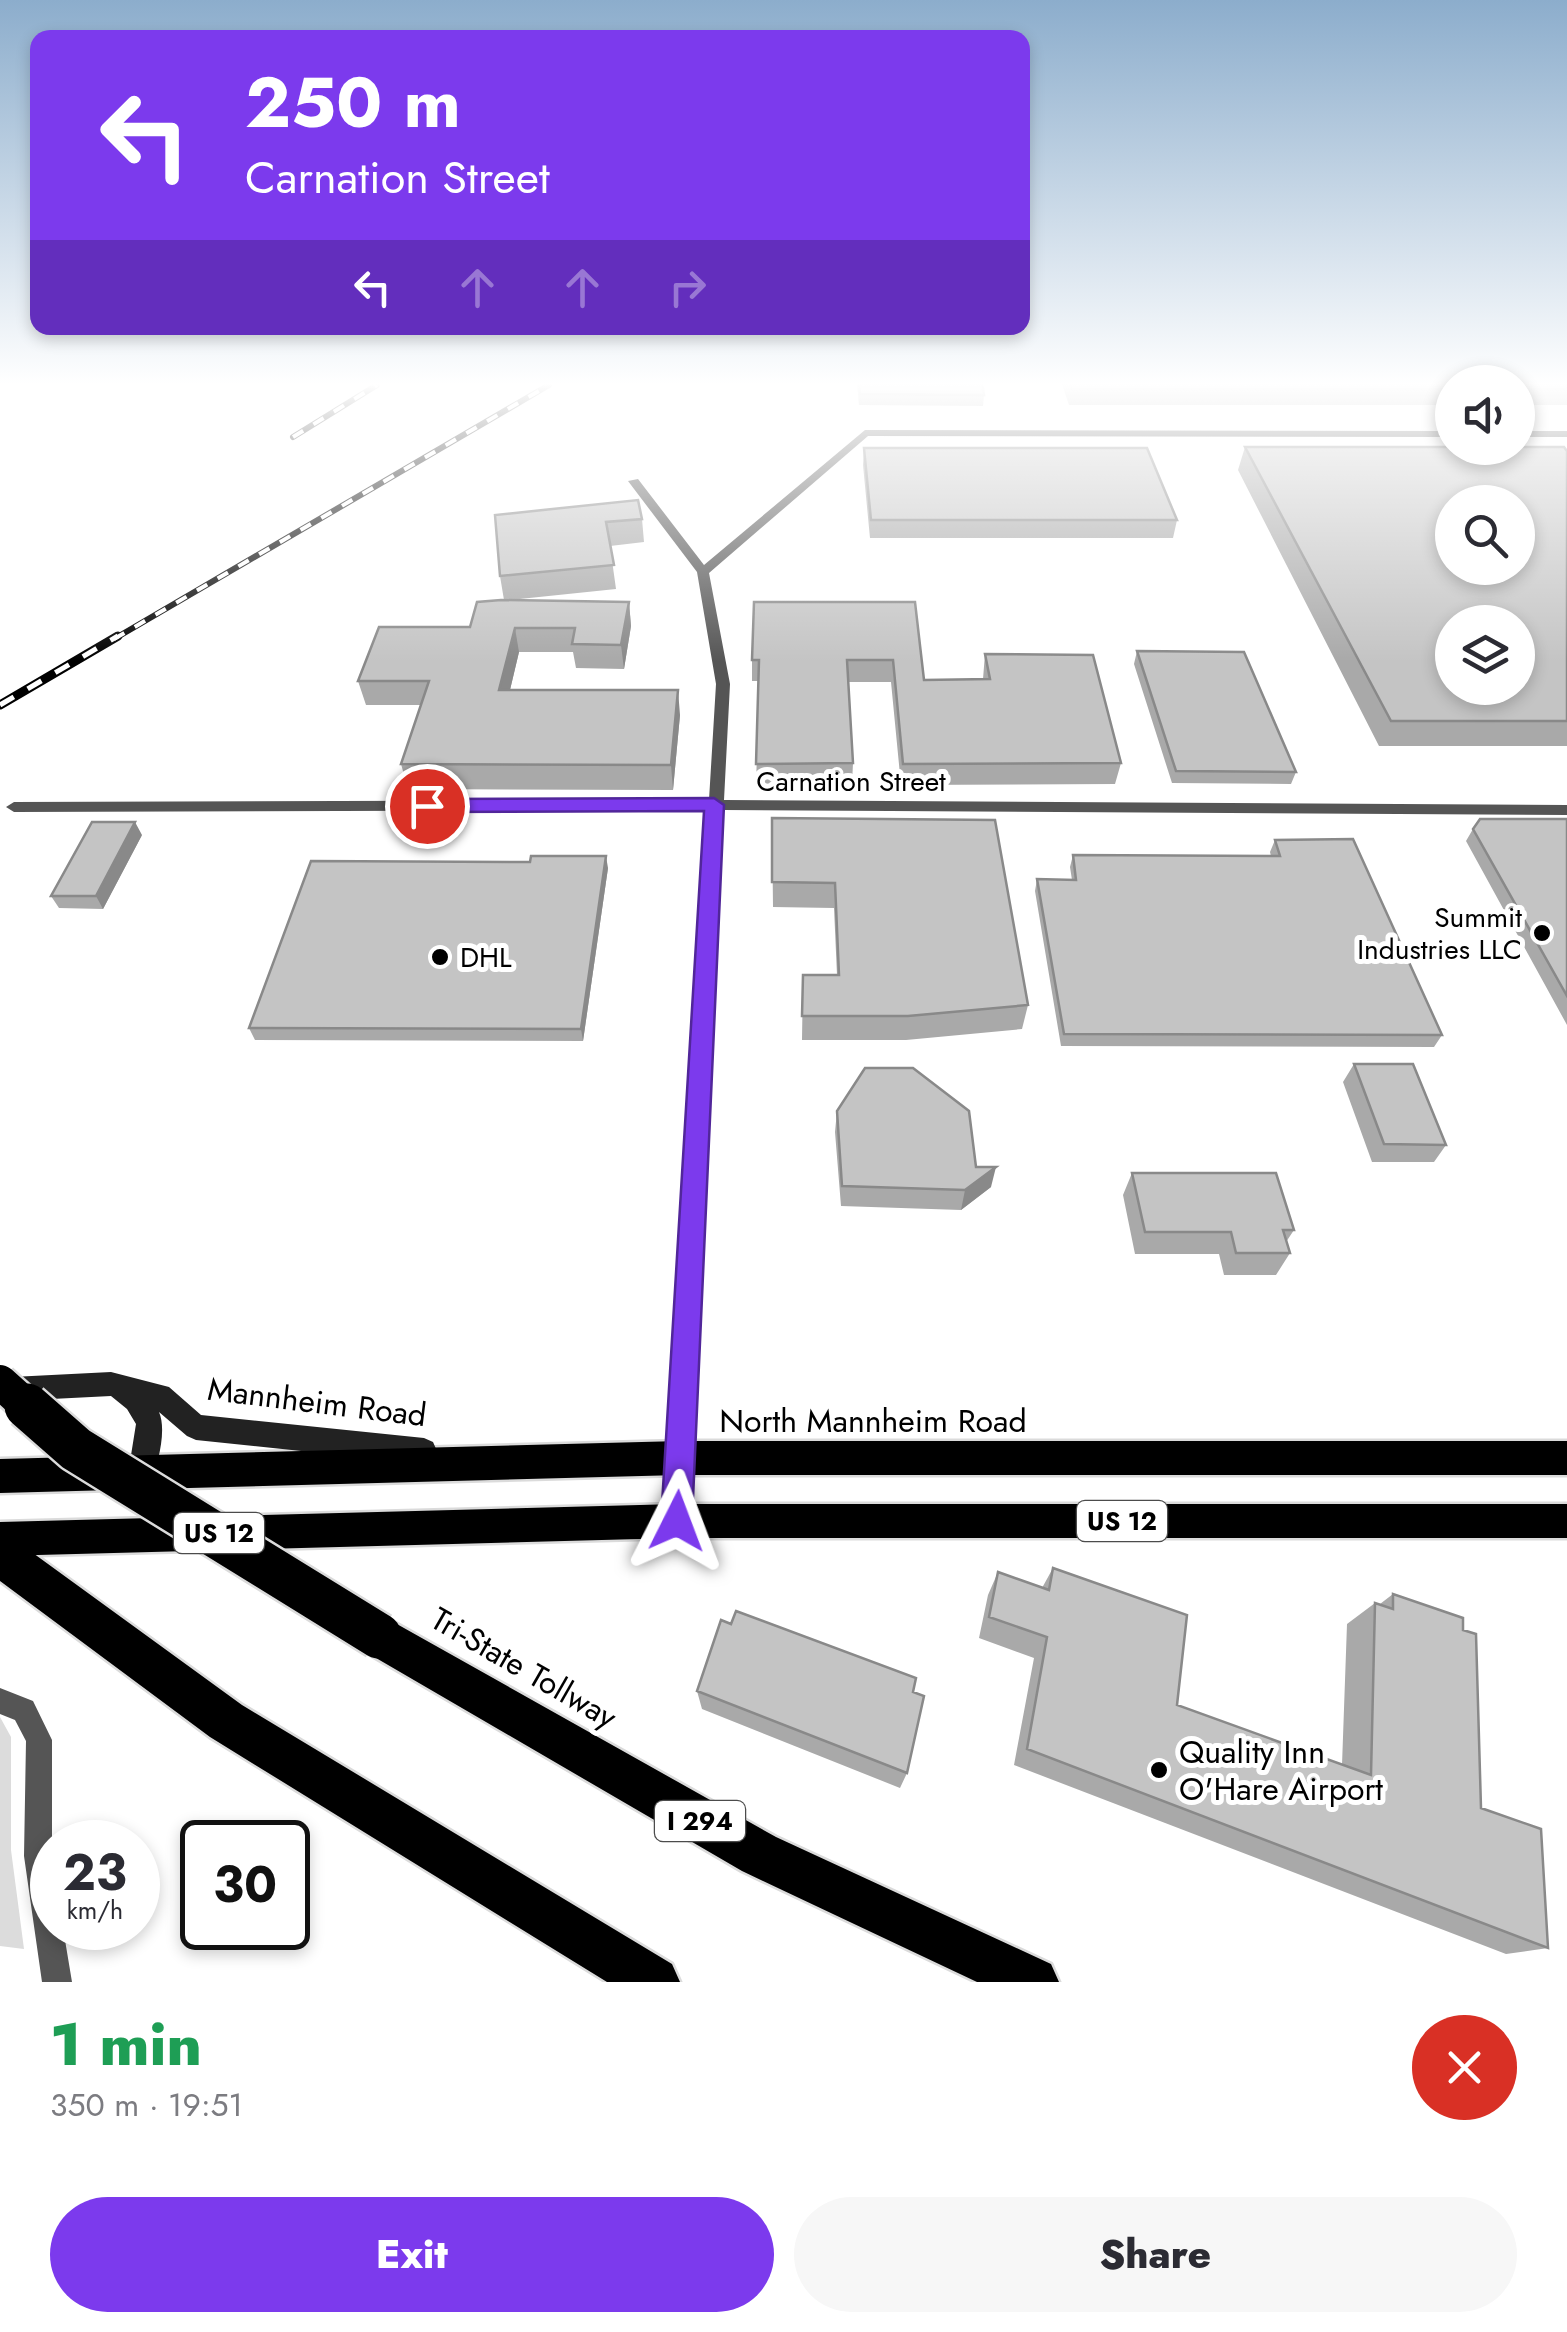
<!DOCTYPE html>
<meta charset="utf-8">
<style>
body{margin:0;font-family:Jost,sans-serif;background:#f7f7f7;color:#2b2b33;height:100vh;display:flex;flex-direction:column;font-size:38px;white-space:nowrap}
*{box-sizing:border-box;margin:0}
p{font-size:32px;color:#7c7c81}
.icon{flex:none;width:55px;height:55px;fill:none;stroke:currentColor;stroke-width:2;stroke-linecap:round;stroke-linejoin:round}
.map{position:relative;height:1982px;overflow:hidden}
.side{display:flex;flex-direction:column;background:#fff;flex:1}
.side>*{flex:none}
.banner{position:absolute;left:30px;top:30px;width:1000px;height:305px;border-radius:20px;box-shadow:0 5px 15px #0003;background:#7c3aed;color:#fff;overflow:hidden}
.fabs{position:absolute;left:1435px;top:365px;display:grid;gap:20px}
.fabs a{display:grid;place-items:center;width:100px;height:100px;border-radius:50%;background:#fff;box-shadow:0 5px 15px #0003;font-size:50px}
.speed{position:absolute;left:30px;top:1820px;display:flex;gap:20px;font-size:50px;font-weight:700;text-align:center}
.speed>*{display:grid;place-content:center;width:130px;height:130px;border-radius:50%;background:#fff;box-shadow:0 5px 15px #0003;line-height:1}
.speed small{font-size:25px;font-weight:400}
.speed .limit{border:5px solid #111;border-radius:15px;background:#fff;color:#111}
.pin{position:absolute;display:grid;place-items:center;width:85px;height:85px;color:#fff;margin:-42px;border:5px solid #fff;border-radius:50%;box-shadow:0 2px 10px #0007}
.me{position:absolute;width:110px;margin:-55px;rotate:3deg;stroke-linejoin:round;filter:drop-shadow(0 0 8px #0008)}
.turn{display:flex;align-items:center;gap:35px;height:210px;padding:0 50px;font-size:45px}
.turn .icon{width:130px;height:130px;stroke-width:2.5}
.turn b{display:block;font-size:70px;line-height:85px}
.lanes{display:flex;align-items:center;height:95px;padding:0 50px;background:#0003;justify-content:center;gap:50px;direction:ltr}
.lanes .off{opacity:.35}
.round{display:grid;place-items:center;flex:none;width:105px;height:105px;border-radius:52px;background:#f7f7f7}
.head{display:flex;align-items:center;justify-content:space-between;height:170px;padding:0 50px}
h1{font-size:60px;font-weight:800;line-height:75px;color:#1e9e55}
.button{display:flex;gap:20px;margin-top:auto;padding:20px 50px}
.button a{flex:1;height:115px;border-radius:60px;background:#7c3aed;color:#fff;font-size:40px;font-weight:800;line-height:115px;text-align:center}
.button a+a{background:#f7f7f7;color:#2b2b33}
.map>svg:first-child{display:block}
.green{fill:#dcdcdc}
.lines{fill:none;stroke-linecap:round;stroke-linejoin:round}
.primary-casing{stroke:#dbdbdb;stroke-width:5}
.highway-casing{stroke:#dbdbdb;stroke-width:5}
.street{fill:#555;fill-rule:evenodd}
.secondary{fill:#222;fill-rule:evenodd}
.primary{fill:#000;fill-rule:evenodd}
.highway{fill:#000;fill-rule:evenodd}
.rail-far1-casing{stroke:#000;stroke-width:6}
.rail-casing{stroke:#000;stroke-width:9}
.rail-far1{stroke:#fff;stroke-width:4;stroke-dasharray:12;stroke-linecap:butt}
.rail{stroke:#fff;stroke-width:5;stroke-dasharray:16;stroke-linecap:butt}
.highway-bridge-far1-casing{stroke:#dbdbdb;stroke-width:39;stroke-linecap:butt}
.highway-bridge-casing{stroke:#dbdbdb;stroke-width:50;stroke-linecap:butt}
.highway-bridge-far1{stroke:#000;stroke-width:34}
.highway-bridge{stroke:#000;stroke-width:45}
.wall{fill:#a9a9a9}
.shaded-wall{fill:#898989}
.building{fill:#c4c4c4;stroke:#898989;stroke-width:2.5;fill-rule:evenodd}
.route{fill:#7c3aed;stroke:#51269a;stroke-width:2.5}
.poi-dot{fill:#000;stroke:#fff;stroke-width:4}
.labels{text-anchor:middle;stroke-width:10;stroke-linejoin:round;paint-order:stroke}
.shield{fill:#fff;stroke:#4c4c4c;stroke-width:2.5}
.shield-label{font-size:25px;font-weight:bold;fill:#000}
.street-label{font-size:28px;fill:#000;stroke:#fff}
.poi-label{font-size:28px;fill:#000;stroke:#fff;text-anchor:end}
.near-street-label{font-size:32px;fill:#000;stroke:#fff}
.near-poi-label{font-size:32px;fill:#000;stroke:#fff;text-anchor:start}
</style>
<div class="map">
<svg width="1567" height="1982" viewBox="0 0 1567 1982">
<rect width="100%" height="100%" fill="#fff"/>
<path class="green" d="M 0,1717 L 11,1737 L 11,1850 L 24,1949 L 0,1946 Z"/>
<g class="lines">
<defs>
<path id="primary" d="M 680,1441 L 1567,1441 L 1567,1475 L 680,1475 L 0,1493 L 0,1459 Z
M 677,1504 L 1567,1504 L 1567,1538 L 677,1538 L 0,1556 L 0,1522 Z"/>
<path id="highway" d="M 0,1534 L 15,1540 L 242,1705 L 672,1964 L 680,1982 L 607,1982 L 210,1737 L 0,1581 Z
M 379,1614 L 776,1837 L 1051,1964 L 1059,1982 L 977,1982 L 742,1871 L 364,1651 L 357,1636 L 364,1621 Z"/>
</defs>
<use href="#primary" class="primary-casing"/>
<use href="#highway" class="highway-casing"/>
<path class="street" d="M 865,430 L 1452,431 L 1452,437 L 868,436 L 709,573 L 730,684 L 724,800 L 1567,805 L 1567,815 L 724,810 L 689,1521 L 686,1530 L 677,1533 L 668,1530 L 665,1521 L 708,810 L 14,812 L 6,807 L 14,802 L 709,800 L 716,684 L 697,572 L 628,481 L 638,479 L 704,565 Z
M 1518,431 L 1567,431 L 1567,437 L 1518,437 Z
M 0,1688 L 33,1701 L 52,1740 L 52,1928 L 63,1928 L 72,1982 L 42,1982 L 24,1856 L 26,1741 L 15,1720 L 0,1714 Z"/>
<path class="secondary" d="M 111,1372 L 169,1387 L 201,1415 L 424,1438 L 433,1442 L 437,1451 L 433,1460 L 424,1464 L 196,1440 L 187,1436 L 159,1412 C 167,1430 158,1465 150,1483 L 141,1487 L 132,1483 L 128,1474 L 136,1424 L 127,1409 L 111,1396 L 12,1401 L 3,1398 L 0,1387 L 3,1380 L 12,1377 Z"/>
<use href="#primary" class="primary"/>
<use href="#highway" class="highway"/>
<defs>
<path id="rail-far1" d="M 293,437 L 377,385
M 114,639 L 549,385"/>
<path id="rail" d="M 0,705 L 118,636"/>
</defs>
<use href="#rail-far1" class="rail-far1-casing"/>
<use href="#rail" class="rail-casing"/>
<use href="#rail-far1" class="rail-far1"/>
<use href="#rail" class="rail"/>
<defs>
<path id="highway-bridge-far1" d="M 0,1382 L 30,1409"/>
<path id="highway-bridge" d="M 27,1406 L 76,1449 L 379,1636"/>
</defs>
<use href="#highway-bridge-far1" class="highway-bridge-far1-casing"/>
<use href="#highway-bridge" class="highway-bridge-casing"/>
<use href="#highway-bridge-far1" class="highway-bridge-far1"/>
<use href="#highway-bridge" class="highway-bridge"/>
</g>
<path class="wall" d="M 857,384 L 982,384 L 984,395 L 983,406 L 859,405 Z
M 1062,384 L 1452,384 L 1452,405 L 1069,405 Z
M 1518,384 L 1567,384 L 1567,405 L 1518,405 Z
M 1245,447 L 1567,451 L 1567,746 L 1379,746 L 1238,470 Z
M 864,448 L 1177,520 L 1173,538 L 870,538 L 863,465 Z
M 495,515 L 642,519 L 644,542 L 610,546 L 616,589 L 510,600 L 629,602 L 631,626 L 624,669 L 576,668 L 573,652 L 519,652 L 510,690 L 680,715 L 673,790 L 408,789 L 401,764 L 421,705 L 366,705 L 358,681 L 470,627 L 504,600 L 500,576 Z
M 915,602 L 924,680 L 983,679 L 985,654 L 1121,763 L 1115,784 L 901,785 L 891,682 L 848,682 L 853,763 L 852,784 L 756,786 L 759,681 L 752,681 L 752,660 Z
M 1137,651 L 1296,772 L 1291,784 L 1172,783 L 1134,664 Z
M 772,818 L 1028,1005 L 1022,1029 L 906,1040 L 802,1040 L 803,975 L 837,975 L 834,908 L 773,907 Z
M 1567,819 L 1567,1025 L 1466,841 L 1473,829 Z
M 142,835 L 103,909 L 59,908 L 51,896 Z
M 1275,840 L 1442,1035 L 1434,1047 L 1061,1046 L 1035,891 L 1037,879 L 1072,880 L 1070,867 L 1073,855 L 1271,856 L 1270,852 Z
M 608,868 L 583,1041 L 255,1040 L 249,1028 Z
M 1354,1064 L 1446,1145 L 1434,1162 L 1372,1162 L 1343,1082 Z
M 837,1111 L 976,1167 L 991,1187 L 961,1210 L 841,1206 L 835,1132 Z
M 1132,1173 L 1294,1230 L 1286,1242 L 1290,1253 L 1276,1275 L 1224,1275 L 1219,1254 L 1135,1254 L 1123,1195 Z
M 1053,1568 L 1177,1705 L 1342,1765 L 1347,1624 L 1375,1603 L 1380,1604 L 1393,1594 L 1481,1808 L 1548,1948 L 1506,1954 L 1014,1765 L 1034,1658 L 979,1638 L 988,1595 L 998,1572 L 1042,1588 Z
M 697,1691 L 913,1692 L 907,1773 L 900,1788 L 702,1709 Z"/>
<path class="shaded-wall" d="M 629,602 L 631,626 L 624,669 L 621,645 Z
M 515,628 L 519,652 L 504,715 L 499,690 Z
M 678,690 L 680,715 L 673,790 L 671,765 Z
M 135,822 L 142,835 L 103,909 L 96,896 Z
M 606,856 L 608,868 L 583,1041 L 581,1029 Z
M 996,1167 L 991,1187 L 961,1210 L 965,1190 Z"/>
<path class="building" d="M 859,384 L 982,384 L 984,395 L 860,394 Z
M 1070,384 L 1452,384 L 1452,389 L 1072,389 Z
M 1518,384 L 1567,384 L 1567,389 L 1518,389 Z
M 1245,447 L 1564,447 L 1567,451 L 1567,721 L 1391,721 ZM 1452,502 L 1518,502 L 1518,568 L 1452,568 ZM 1452,622 L 1518,622 L 1518,688 L 1452,688 Z
M 864,448 L 1147,448 L 1177,520 L 871,520 Z
M 638,500 L 642,519 L 606,522 L 614,565 L 500,576 L 495,515 Z
M 501,600 L 629,602 L 621,645 L 572,644 L 575,628 L 515,628 L 499,690 L 678,690 L 671,765 L 401,764 L 429,681 L 358,681 L 379,627 L 470,627 L 477,602 Z
M 754,602 L 915,602 L 924,680 L 990,679 L 985,654 L 1093,655 L 1121,763 L 903,764 L 893,660 L 847,660 L 853,763 L 756,764 L 759,660 L 752,660 Z
M 1137,651 L 1244,652 L 1296,772 L 1176,771 Z
M 772,818 L 995,820 L 1028,1005 L 908,1016 L 802,1016 L 803,975 L 839,975 L 835,883 L 772,882 Z
M 1480,819 L 1567,819 L 1567,996 L 1473,829 Z
M 92,822 L 135,822 L 96,896 L 51,896 Z
M 1353,839 L 1442,1035 L 1064,1034 L 1037,879 L 1076,880 L 1073,855 L 1280,856 L 1275,840 Z
M 531,856 L 606,856 L 581,1029 L 249,1028 L 311,861 L 530,862 Z
M 1354,1064 L 1413,1064 L 1446,1145 L 1384,1144 Z
M 865,1068 L 913,1068 L 969,1111 L 976,1167 L 996,1167 L 965,1190 L 842,1186 L 837,1111 Z
M 1132,1173 L 1276,1173 L 1294,1230 L 1283,1230 L 1290,1253 L 1236,1253 L 1231,1232 L 1145,1232 Z
M 1053,1568 L 1187,1615 L 1177,1705 L 1371,1775 L 1375,1603 L 1393,1609 L 1393,1594 L 1463,1618 L 1463,1630 L 1476,1634 L 1481,1808 L 1541,1829 L 1548,1948 L 1027,1749 L 1047,1637 L 989,1617 L 998,1572 L 1049,1590 Z
M 736,1611 L 916,1678 L 913,1692 L 924,1696 L 907,1773 L 697,1691 L 721,1620 L 731,1624 Z"/>
<linearGradient id="sky" x2="0" y2="1"><stop stop-color="#8cadcc"/><stop offset="0.58" stop-color="#fff"/><stop offset="1" stop-color="#fff" stop-opacity="0"/></linearGradient>
<rect width="1567" height="662" fill="url(#sky)"/>
<path class="route" d="M 714,798 L 724,805 L 692,1521 L 688,1532 L 677,1537 L 666,1532 L 661,1521 L 704,811 L 427,812 L 417,806 L 427,799 Z"/>
<g class="poi-dot">
<circle cx="1542" cy="933" r="10"/>
<circle cx="440" cy="957" r="10"/>
<circle cx="1159" cy="1770" r="10"/>
</g>
<g class="labels">
<g class="shield">
<rect x="1077" y="1501" width="90" height="40" rx="8"/>
<rect x="174" y="1513" width="90" height="40" rx="8"/>
<rect x="655" y="1801" width="90" height="40" rx="8"/>
</g>
<g class="shield-label">
<text x="1122" y="1530">US 12</text>
<text x="219" y="1542">US 12</text>
<text x="700" y="1830">I 294</text>
</g>
<g class="street-label">
<text x="851" y="791">Carnation Street</text>
</g>
<g class="poi-label">
<text x="1522" y="927">Summit<tspan x="1522" dy="32">Industries LLC</tspan></text>
<text x="460" y="967" text-anchor="start">DHL</text>
</g>
<g class="near-street-label">
<text transform="translate(317 1402) rotate(7)" y="11">Mannheim Road</text>
<text x="873" y="1432">North Mannheim Road</text>
<text transform="translate(524 1668) rotate(30)" y="11">Tri-State Tollway</text>
</g>
<g class="near-poi-label">
<text x="1179" y="1763">Quality Inn<tspan x="1179" dy="37">O'Hare Airport</tspan></text>
</g>
</g>
</svg>
<div class="fabs">
<a><svg class="icon" aria-label="sound" viewBox="0 0 24 24"><path d="M4 9h4l5-4v14l-5-4H4zM17 9q2 3 0 6"/></svg></a>
<a><svg class="icon" aria-label="search" viewBox="0 0 24 24"><circle cx="10" cy="10" r="6"/><path d="M15 15l6 6"/></svg></a>
<a><svg class="icon" aria-label="layers" viewBox="0 0 24 24"><path d="M12 4l9 5-9 5-9-5zM3 14l9 5 9-5"/></svg></a>
</div>
<div class="speed"><div>23<small>km/h</small></div><div class="limit">30</div></div>
<div class="pin" style="left:427px;top:806px;background:#d93025"><svg class="icon" aria-label="arrive" viewBox="0 0 24 24"><path d="M6 21V4h12l-3 4 3 4H6"/></svg></div>
<svg class="me" style="left:677px;top:1521px" viewBox="-20 -20 40 40"><path d="M0-17L14 15 0 8-14 15z" fill="#7c3aed" stroke="#fff" stroke-width="4"/></svg>
<div class="banner">
<div class="turn"><svg class="icon" aria-label="left" viewBox="0 0 24 24"><path d="M17 20v-9H6M10 6l-5 5 5 5"/></svg><div><b>250 m</b>Carnation Street</div></div>
<div class="lanes"><svg class="icon" aria-label="left" viewBox="0 0 24 24"><path d="M17 20v-9H6M10 6l-5 5 5 5"/></svg><svg class="icon off" aria-label="ahead" viewBox="0 0 24 24"><path d="M12 20V5M6 11l6-6 6 6"/></svg><svg class="icon off" aria-label="ahead" viewBox="0 0 24 24"><path d="M12 20V5M6 11l6-6 6 6"/></svg><svg class="icon off" aria-label="right" viewBox="0 0 24 24"><path d="M7 20v-9h11M14 6l5 5-5 5"/></svg></div>
</div>
</div>
<section class="side">
<div class="head"><div><h1>1 min</h1><p>350 m · 19:51</p></div><a class="round" style="background:#d93025;color:#fff"><svg class="icon" aria-label="close" viewBox="0 0 24 24"><path d="M6 6l12 12M18 6L6 18"/></svg></a></div>
<div class="button"><a>Exit</a><a>Share</a></div>
</section>
